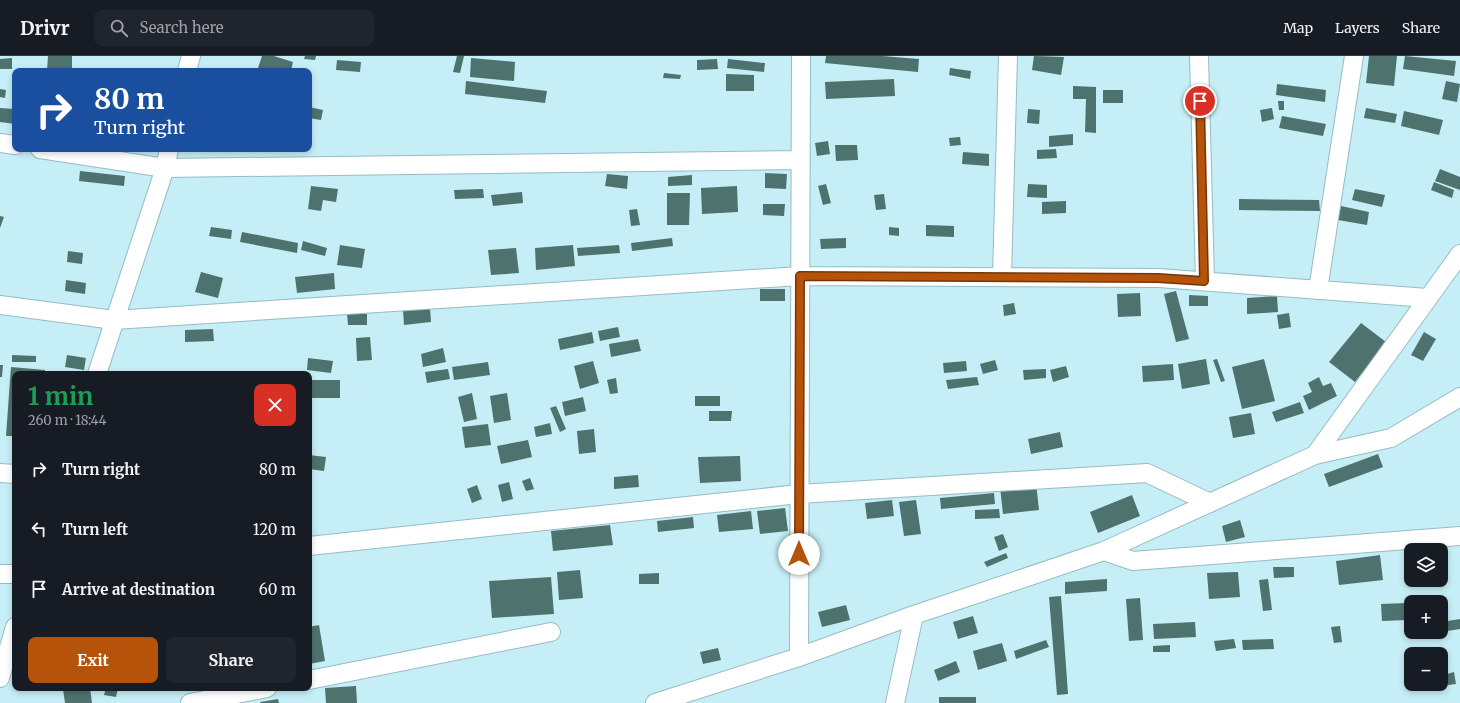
<!DOCTYPE html>
<meta charset="utf-8">
<style>
body{margin:0;font-family:Merriweather,serif;background:#20242c;color:#f1f3f6;height:100vh;display:flex;flex-direction:column;font-size:15px;white-space:nowrap}
*{box-sizing:border-box;margin:0}
p{font-size:13px;color:#9ea1a6}
.icon{flex:none;width:22px;height:22px;fill:none;stroke:currentColor;stroke-width:2;stroke-linecap:round;stroke-linejoin:round}
.map{position:relative;flex:1;overflow:hidden}
.panel{position:absolute;left:12px;top:315px;width:300px;height:320px;display:flex;flex-direction:column;background:#171b24;border-radius:8px;box-shadow:0 2px 6px #0003}
.panel>*{flex:none}
.hud{position:absolute;left:12px;top:12px;width:300px;height:84px;border-radius:8px;box-shadow:0 2px 6px #0003;background:#1a4fa0;color:#fff;overflow:hidden}
.controls{position:absolute;left:1404px;top:487px;display:grid;gap:8px}
.controls a{display:grid;place-items:center;width:44px;height:44px;border-radius:8px;background:#171b24;box-shadow:0 2px 6px #0003;font-size:20px}
.pin{position:absolute;display:grid;place-items:center;width:34px;height:34px;color:#fff;margin:-17px;border:2px solid #fff;border-radius:50%;box-shadow:0 1px 4px #0007}
.me{position:absolute;width:44px;margin:-22px;rotate:0deg;stroke-linejoin:round;filter:drop-shadow(0 0 3px #0008)}
.turn{display:flex;align-items:center;gap:14px;height:84px;padding:0 16px;font-size:18px}
.turn .icon{width:52px;height:52px;stroke-width:2.5}
.turn b{display:block;font-size:28px;line-height:34px}
.round{display:grid;place-items:center;flex:none;width:42px;height:42px;border-radius:8px;background:#20242c}
.head{display:flex;align-items:center;justify-content:space-between;height:68px;padding:0 16px}
h1{font-size:24px;font-weight:700;line-height:30px;color:#1e9e55}
.button{display:flex;gap:8px;margin-top:auto;padding:8px 16px}
.button a{flex:1;height:46px;border-radius:8px;background:#b45309;color:#fff;font-size:16px;font-weight:700;line-height:46px;text-align:center}
.button a+a{background:#20242c;color:#f1f3f6}
ul{padding:0;list-style:none}
li{display:flex;align-items:center;gap:12px;height:60px;padding:0 16px}
li div{flex:1}
li b{display:block;font-size:15px}
li em{font-style:normal}
header{display:flex;align-items:center;gap:24px;box-sizing:border-box;height:56px;padding:0 20px;background:#171b24;border-bottom:1px solid #363941}
header strong{font-size:19px}
nav{display:flex;gap:22px;margin-inline-start:auto;font-size:14px}
.search{width:280px;height:36px;background:#20242c;display:flex;align-items:center;gap:10px;box-sizing:border-box;padding:0 14px;border-radius:8px;color:#9ea1a6;font-size:15px}
.map>svg:first-child{display:block}
.building{fill:#4e726d}
.lines{fill:none;stroke-linecap:round;stroke-linejoin:round}
.street-casing{stroke:#96bcc4;stroke-width:20}
.street{stroke:#fff;stroke-width:18}
.route-casing{stroke:#753606;stroke-width:10}
.route{stroke:#b45309;stroke-width:7}
</style>
<header>
<strong>Drivr</strong>
<div class="search"><svg class="icon" aria-label="search" viewBox="0 0 24 24"><circle cx="10" cy="10" r="6"/><path d="M15 15l6 6"/></svg>Search here</div>
<nav><a>Map</a><a>Layers</a><a>Share</a></nav>
</header>
<div class="map">
<svg width="1460" height="647" viewBox="0 0 1460 647">
<rect width="100%" height="100%" fill="#c6eef6"/>
<path class="building" d="M 48,0 L 72,0 L 72,15 L 47,15 Z
M 262,0 L 274,0 L 293,6 L 291,15 L 257,15 Z
M 305,0 L 316,0 L 315,4 L 304,3 Z
M 457,0 L 464,0 L 460,17 L 453,16 Z
M 826,0 L 882,0 L 919,3 L 918,16 L 825,7 Z
M 1034,0 L 1064,1 L 1061,19 L 1032,14 Z
M 1369,0 L 1397,0 L 1394,30 L 1366,27 Z
M 1405,0 L 1456,5 L 1454,20 L 1403,13 Z
M 12,2 L 12,13 L 0,13 L 0,3 Z
M 471,2 L 515,6 L 514,25 L 470,21 Z
M 717,3 L 718,13 L 697,14 L 697,4 Z
M 728,3 L 765,7 L 764,16 L 727,12 Z
M 337,4 L 361,6 L 360,16 L 336,14 Z
M 950,12 L 971,15 L 970,23 L 949,19 Z
M 664,17 L 681,19 L 680,23 L 663,22 Z
M 726,18 L 754,19 L 754,35 L 726,35 Z
M 894,23 L 895,40 L 826,43 L 825,26 Z
M 466,25 L 547,35 L 545,47 L 465,38 Z
M 1446,25 L 1460,28 L 1457,46 L 1442,43 Z
M 1277,28 L 1326,34 L 1325,46 L 1276,39 Z
M 1073,30 L 1096,31 L 1096,77 L 1085,76 L 1086,43 L 1073,43 Z
M 0,33 L 6,34 L 5,42 L 0,41 Z
M 1103,34 L 1123,34 L 1123,47 L 1103,47 Z
M 1278,45 L 1284,45 L 1284,54 L 1279,54 Z
M 309,51 L 323,54 L 321,64 L 309,62 Z
M 0,52 L 15,53 L 15,68 L 0,66 Z
M 1272,52 L 1274,63 L 1262,66 L 1260,54 Z
M 1366,52 L 1397,58 L 1395,67 L 1364,62 Z
M 1028,53 L 1040,54 L 1039,68 L 1027,67 Z
M 1404,55 L 1443,64 L 1439,79 L 1401,70 Z
M 1282,60 L 1326,68 L 1323,80 L 1279,72 Z
M 1073,78 L 1073,89 L 1049,91 L 1049,80 Z
M 960,81 L 961,89 L 950,90 L 949,82 Z
M 828,85 L 830,98 L 817,100 L 815,87 Z
M 835,89 L 857,89 L 858,104 L 836,105 Z
M 1056,93 L 1057,102 L 1037,103 L 1037,94 Z
M 963,96 L 989,98 L 989,110 L 962,108 Z
M 1440,113 L 1460,121 L 1460,134 L 1435,125 Z
M 80,115 L 125,120 L 124,130 L 79,125 Z
M 765,117 L 787,118 L 786,133 L 765,132 Z
M 607,118 L 628,120 L 627,133 L 605,130 Z
M 692,119 L 692,129 L 668,130 L 668,121 Z
M 1434,126 L 1454,134 L 1452,142 L 1431,134 Z
M 826,128 L 831,147 L 823,149 L 818,130 Z
M 1028,128 L 1047,129 L 1047,142 L 1027,141 Z
M 311,130 L 338,133 L 336,146 L 323,144 L 321,155 L 308,153 Z
M 737,130 L 738,156 L 702,158 L 701,132 Z
M 483,133 L 484,142 L 455,143 L 454,134 Z
M 1355,133 L 1385,139 L 1382,151 L 1352,144 Z
M 522,136 L 523,147 L 493,150 L 491,139 Z
M 667,137 L 690,137 L 689,169 L 667,169 Z
M 884,138 L 886,153 L 876,154 L 874,139 Z
M 1239,143 L 1319,144 L 1320,155 L 1239,154 Z
M 1066,145 L 1066,157 L 1042,158 L 1042,146 Z
M 763,148 L 785,148 L 784,160 L 763,159 Z
M 1341,150 L 1369,156 L 1367,169 L 1338,164 Z
M 637,153 L 640,169 L 631,170 L 629,154 Z
M 0,160 L 4,161 L 0,172 Z
M 926,169 L 954,170 L 954,181 L 926,180 Z
M 211,171 L 232,174 L 231,183 L 209,180 Z
M 889,171 L 899,172 L 899,180 L 889,179 Z
M 242,176 L 298,187 L 297,197 L 240,186 Z
M 672,182 L 673,190 L 632,195 L 631,187 Z
M 846,182 L 846,192 L 821,193 L 820,183 Z
M 303,185 L 327,192 L 325,200 L 301,194 Z
M 340,189 L 365,193 L 362,212 L 337,209 Z
M 573,189 L 575,210 L 536,214 L 535,192 Z
M 619,189 L 620,197 L 578,200 L 577,192 Z
M 516,192 L 519,217 L 491,219 L 488,194 Z
M 68,195 L 83,197 L 82,208 L 67,206 Z
M 201,216 L 223,222 L 218,242 L 195,236 Z
M 334,217 L 335,233 L 297,237 L 295,221 Z
M 66,224 L 86,227 L 85,238 L 65,235 Z
M 760,233 L 785,233 L 785,245 L 760,245 Z
M 1176,235 L 1189,283 L 1176,286 L 1164,238 Z
M 1140,237 L 1141,260 L 1118,261 L 1117,238 Z
M 1189,239 L 1208,240 L 1208,250 L 1189,250 Z
M 1277,240 L 1278,256 L 1247,258 L 1247,242 Z
M 1014,247 L 1016,258 L 1004,260 L 1003,249 Z
M 430,252 L 431,266 L 404,269 L 403,254 Z
M 1289,257 L 1291,271 L 1279,273 L 1277,259 Z
M 347,258 L 367,258 L 367,269 L 348,269 Z
M 1361,267 L 1386,286 L 1355,326 L 1329,306 Z
M 618,271 L 620,281 L 600,285 L 598,275 Z
M 213,273 L 214,285 L 185,286 L 185,274 Z
M 592,276 L 594,287 L 560,294 L 558,283 Z
M 1424,276 L 1436,283 L 1423,305 L 1411,299 Z
M 370,281 L 372,304 L 357,305 L 356,282 Z
M 638,283 L 641,295 L 611,301 L 609,288 Z
M 443,292 L 446,306 L 423,311 L 421,298 Z
M 12,299 L 36,300 L 36,306 L 12,306 Z
M 67,299 L 86,302 L 84,314 L 65,311 Z
M 308,302 L 333,305 L 331,317 L 307,314 Z
M 1206,303 L 1210,328 L 1182,333 L 1178,308 Z
M 1217,303 L 1225,325 L 1221,326 L 1213,304 Z
M 1264,303 L 1275,345 L 1242,353 L 1232,311 Z
M 995,304 L 998,314 L 983,318 L 980,308 Z
M 593,305 L 599,327 L 580,333 L 574,310 Z
M 966,305 L 967,315 L 944,317 L 943,307 Z
M 488,306 L 490,319 L 454,324 L 452,311 Z
M 1173,308 L 1174,324 L 1143,326 L 1142,310 Z
M 0,309 L 3,309 L 2,321 L 0,321 Z
M 1066,310 L 1069,321 L 1053,326 L 1050,314 Z
M 11,311 L 45,314 L 45,318 L 15,318 L 15,380 L 6,380 Z
M 448,313 L 450,323 L 427,327 L 425,316 Z
M 1046,313 L 1046,322 L 1024,324 L 1023,314 Z
M 977,321 L 979,329 L 948,333 L 946,324 Z
M 1319,321 L 1323,330 L 1331,327 L 1337,340 L 1309,354 L 1303,340 L 1312,336 L 1308,327 Z
M 616,322 L 618,337 L 610,338 L 607,324 Z
M 309,324 L 340,324 L 340,342 L 309,342 Z
M 472,337 L 477,363 L 464,366 L 458,341 Z
M 507,337 L 511,364 L 494,367 L 490,340 Z
M 695,340 L 720,340 L 720,350 L 695,350 Z
M 583,341 L 586,355 L 565,360 L 562,346 Z
M 1300,346 L 1304,357 L 1276,366 L 1272,356 Z
M 556,350 L 566,373 L 560,376 L 550,352 Z
M 709,355 L 732,355 L 731,365 L 709,365 Z
M 1251,357 L 1255,378 L 1233,382 L 1229,361 Z
M 550,367 L 552,378 L 536,381 L 534,371 Z
M 488,368 L 491,389 L 465,392 L 462,371 Z
M 594,373 L 596,396 L 579,398 L 577,375 Z
M 1060,376 L 1063,391 L 1031,398 L 1028,383 Z
M 528,384 L 532,401 L 501,408 L 497,390 Z
M 1378,398 L 1383,411 L 1329,431 L 1324,418 Z
M 309,399 L 326,401 L 324,415 L 309,413 Z
M 740,400 L 741,425 L 700,427 L 698,401 Z
M 638,419 L 639,431 L 614,433 L 614,421 Z
M 530,422 L 534,433 L 526,435 L 522,425 Z
M 509,426 L 513,443 L 502,446 L 498,429 Z
M 1036,427 L 1039,454 L 1003,458 L 1000,431 Z
M 477,429 L 482,443 L 472,447 L 467,433 Z
M 994,437 L 995,448 L 941,453 L 940,442 Z
M 1132,439 L 1140,460 L 1098,477 L 1090,456 Z
M 892,444 L 894,460 L 867,463 L 865,447 Z
M 916,444 L 921,478 L 904,480 L 899,446 Z
M 785,452 L 788,475 L 760,478 L 757,455 Z
M 999,453 L 1000,462 L 975,463 L 975,454 Z
M 751,455 L 753,473 L 719,476 L 717,459 Z
M 693,461 L 694,472 L 658,476 L 657,465 Z
M 1240,464 L 1245,481 L 1226,486 L 1222,470 Z
M 610,469 L 613,489 L 553,495 L 551,475 Z
M 1003,478 L 1008,491 L 999,495 L 994,481 Z
M 1006,497 L 1008,502 L 987,511 L 984,506 Z
M 1380,499 L 1383,524 L 1339,529 L 1336,505 Z
M 1273,511 L 1294,511 L 1294,521 L 1274,522 Z
M 580,514 L 583,542 L 559,544 L 557,516 Z
M 1238,516 L 1240,541 L 1209,543 L 1207,517 Z
M 659,517 L 659,528 L 639,528 L 639,518 Z
M 551,521 L 554,558 L 492,562 L 489,525 Z
M 1107,523 L 1107,535 L 1065,538 L 1065,526 Z
M 1268,523 L 1272,554 L 1263,555 L 1259,524 Z
M 1061,540 L 1068,638 L 1057,639 L 1049,541 Z
M 1140,542 L 1143,584 L 1129,585 L 1126,543 Z
M 1406,547 L 1407,564 L 1382,565 L 1381,548 Z
M 846,549 L 850,564 L 822,571 L 818,556 Z
M 973,560 L 978,577 L 958,583 L 953,566 Z
M 1460,563 L 1460,573 L 1441,576 L 1441,566 Z
M 1195,566 L 1196,581 L 1154,583 L 1153,568 Z
M 319,569 L 325,605 L 309,608 L 309,571 Z
M 1340,570 L 1342,586 L 1334,587 L 1331,571 Z
M 1415,576 L 1435,576 L 1436,577 L 1416,580 Z
M 1234,583 L 1236,592 L 1216,595 L 1214,585 Z
M 1273,583 L 1274,593 L 1243,594 L 1242,584 Z
M 1046,584 L 1049,591 L 1016,603 L 1014,595 Z
M 1002,587 L 1007,605 L 978,614 L 973,595 Z
M 1170,589 L 1170,596 L 1153,596 L 1153,590 Z
M 1418,591 L 1419,598 L 1410,598 L 1410,592 Z
M 718,592 L 721,604 L 703,608 L 700,596 Z
M 956,605 L 960,616 L 938,625 L 934,614 Z
M 1454,616 L 1456,628 L 1448,629 L 1447,618 Z
M 356,630 L 357,647 L 326,647 L 325,632 Z
M 90,632 L 92,647 L 65,647 L 63,633 Z
M 106,632 L 118,632 L 116,641 L 104,639 Z
M 939,641 L 976,641 L 976,647 L 939,647 Z
M 278,643 L 279,647 L 260,647 L 260,646 Z"/>
<g class="lines">
<defs>
<path id="street" d="M 1199,0 L 1205,225
M 187,15 L 191,0
M 0,87 L 15,89
M 40,93 L 165,112 L 800,104
M 1002,221 L 1008,0
M 1318,234 L 1354,0
M 0,249 L 114,264 L 800,220 L 1159,222 L 1428,242
M 97,318 L 165,112 L 169,93
M 1315,399 L 1460,198
M 0,417 L 15,418
M 309,490 L 799,438 L 1147,417 L 1210,447
M 1104,495 L 1133,505 L 1460,480
M 0,518 L 15,518
M 799,601 L 801,0
M 0,622 L 15,571
M 309,624 L 551,576
M 190,647 L 267,632
M 655,647 L 799,601 L 914,559 L 1104,495 L 1315,399 L 1391,382 L 1460,341
M 895,647 L 914,559"/>
</defs>
<use href="#street" class="street-casing"/>
<use href="#street" class="street"/>
</g>
<g class="lines">
<defs>
<path id="route" d="M 799,498 L 800,220 L 1158,222 L 1204,225 L 1200,45"/>
</defs>
<use href="#route" class="route-casing"/>
<use href="#route" class="route"/>
</g>
</svg>
<div class="controls">
<a><svg class="icon" aria-label="layers" viewBox="0 0 24 24"><path d="M12 4l9 5-9 5-9-5zM3 14l9 5 9-5"/></svg></a>
<a>+</a>
<a>−</a>
</div>
<div class="pin" style="left:1200px;top:45px;background:#d93025"><svg class="icon" aria-label="arrive" viewBox="0 0 24 24"><path d="M6 21V4h12l-3 4 3 4H6"/></svg></div>
<svg class="me" style="left:799px;top:498px" viewBox="-20 -20 40 40"><circle r="19" fill="#fff"/><path d="M0-13L10 11 0 6-10 11z" fill="#b45309"/></svg>
<div class="hud">
<div class="turn"><svg class="icon" aria-label="right" viewBox="0 0 24 24"><path d="M7 20v-9h11M14 6l5 5-5 5"/></svg><div><b>80 m</b>Turn right</div></div>
</div>
<section class="panel">
<div class="head"><div><h1>1 min</h1><p>260 m · 18:44</p></div><a class="round" style="background:#d93025;color:#fff"><svg class="icon" aria-label="close" viewBox="0 0 24 24"><path d="M6 6l12 12M18 6L6 18"/></svg></a></div>
<ul>
<li><svg class="icon" aria-label="right" viewBox="0 0 24 24"><path d="M7 20v-9h11M14 6l5 5-5 5"/></svg><div><b>Turn right</b></div><em>80 m</em></li>
<li><svg class="icon" aria-label="left" viewBox="0 0 24 24"><path d="M17 20v-9H6M10 6l-5 5 5 5"/></svg><div><b>Turn left</b></div><em>120 m</em></li>
<li><svg class="icon" aria-label="arrive" viewBox="0 0 24 24"><path d="M6 21V4h12l-3 4 3 4H6"/></svg><div><b>Arrive at destination</b></div><em>60 m</em></li>
</ul>
<div class="button"><a>Exit</a><a>Share</a></div>
</section>
</div>
